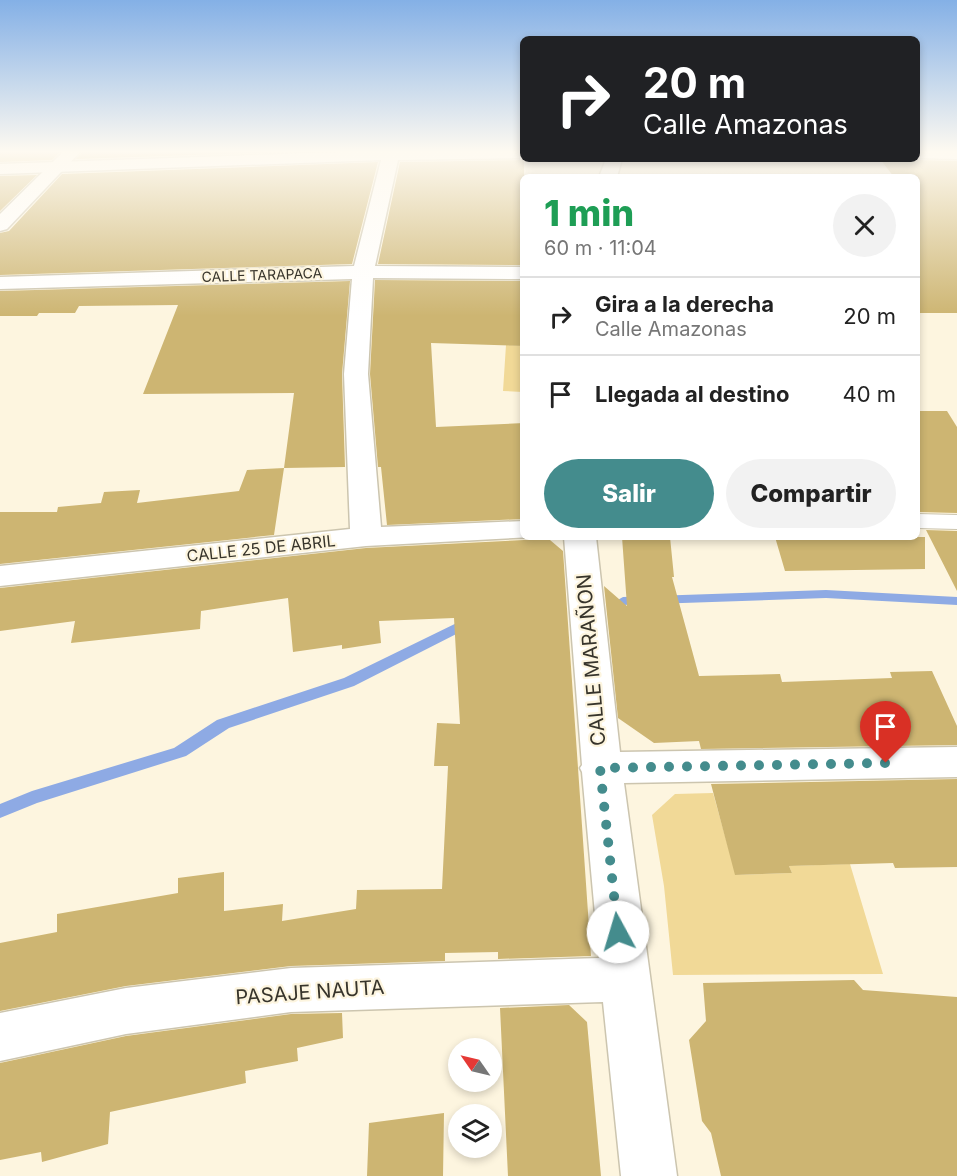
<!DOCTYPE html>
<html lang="es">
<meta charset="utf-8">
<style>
body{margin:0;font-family:Inter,sans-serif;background:#f2f2f2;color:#222;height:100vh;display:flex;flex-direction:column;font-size:22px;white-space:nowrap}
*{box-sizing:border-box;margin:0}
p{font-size:20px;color:#767676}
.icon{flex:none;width:33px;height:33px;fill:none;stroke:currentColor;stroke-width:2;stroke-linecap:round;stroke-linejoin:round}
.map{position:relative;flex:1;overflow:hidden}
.details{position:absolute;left:520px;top:174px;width:400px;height:366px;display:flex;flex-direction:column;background:#fff;border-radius:9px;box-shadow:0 3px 9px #0003}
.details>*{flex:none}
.hud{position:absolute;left:520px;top:36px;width:400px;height:126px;border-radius:9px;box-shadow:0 3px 9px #0003;background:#202124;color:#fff;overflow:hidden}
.needle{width:39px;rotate:304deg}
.fabs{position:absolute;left:448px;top:1038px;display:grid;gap:12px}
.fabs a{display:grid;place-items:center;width:54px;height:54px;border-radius:50%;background:#fff;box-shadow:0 3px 9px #0003;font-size:30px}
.pin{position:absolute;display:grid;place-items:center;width:51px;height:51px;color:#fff;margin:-62px -26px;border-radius:50% 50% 50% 0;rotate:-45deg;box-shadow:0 0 6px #0007}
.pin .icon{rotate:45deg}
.me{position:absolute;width:66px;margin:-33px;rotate:354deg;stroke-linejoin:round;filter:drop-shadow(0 0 4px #0008)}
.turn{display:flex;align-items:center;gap:21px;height:126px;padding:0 24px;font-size:27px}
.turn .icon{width:78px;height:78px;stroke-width:2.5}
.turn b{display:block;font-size:42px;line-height:51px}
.round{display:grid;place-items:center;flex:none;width:63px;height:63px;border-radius:32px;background:#f2f2f2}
.overview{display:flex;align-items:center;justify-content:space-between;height:102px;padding:0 24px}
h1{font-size:36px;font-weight:800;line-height:45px;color:#1e9e55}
.button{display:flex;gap:12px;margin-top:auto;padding:12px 24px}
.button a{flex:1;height:69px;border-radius:36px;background:#448c8d;color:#fff;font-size:24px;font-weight:800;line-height:69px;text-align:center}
.button a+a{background:#f2f2f2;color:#222}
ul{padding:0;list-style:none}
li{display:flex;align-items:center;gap:18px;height:78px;padding:0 24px;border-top:2px solid #e0e0e0}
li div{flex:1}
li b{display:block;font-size:22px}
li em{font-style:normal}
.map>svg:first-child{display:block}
.green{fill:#f1d997}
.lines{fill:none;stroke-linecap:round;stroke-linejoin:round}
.stream{fill:#8eaae4;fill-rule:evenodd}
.building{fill:#cdb572}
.lane-casing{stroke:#ccc5af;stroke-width:2}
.street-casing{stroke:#ccc5af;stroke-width:3}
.primary-casing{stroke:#ccc5af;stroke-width:3}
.lane{fill:#fff;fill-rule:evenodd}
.street{fill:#fff;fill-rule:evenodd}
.primary{fill:#fff;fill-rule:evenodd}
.route{stroke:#448c8d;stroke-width:10;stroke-dasharray:0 18}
.labels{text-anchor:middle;stroke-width:4.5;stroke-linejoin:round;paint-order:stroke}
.far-street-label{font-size:14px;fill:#37342b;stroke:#fdf5df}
.street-label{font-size:16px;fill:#37342b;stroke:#fdf5df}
.near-street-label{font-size:20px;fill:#37342b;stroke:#fdf5df}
</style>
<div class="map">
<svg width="957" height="1176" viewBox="0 0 957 1176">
<rect width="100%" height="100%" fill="#fdf5df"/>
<path class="green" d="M 506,345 L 523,346 L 523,392 L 503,391 Z
M 713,793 L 736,875 L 792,873 L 789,866 L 850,864 L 883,974 L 673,975 L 664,886 L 652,815 L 675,794 Z"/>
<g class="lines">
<path class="stream" d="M 826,590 L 957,597 L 957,605 L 826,598 L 623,605 L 616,601 L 623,597 Z
M 469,617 L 476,622 L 474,625 L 354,686 L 229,728 L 186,756 L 37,803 L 0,818 L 0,804 L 32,791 L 174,748 L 217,720 L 344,678 Z"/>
</g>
<path class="building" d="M 0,152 L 60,152 L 52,160 L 0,162 Z
M 82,152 L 285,152 L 76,159 Z
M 880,159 L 957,161 L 957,313 L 918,313 L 918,177 L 894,177 Z
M 524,160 L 524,265 L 378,264 L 400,162 Z
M 378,162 L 352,264 L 0,275 L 0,233 L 9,231 L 62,174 Z
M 37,175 L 0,211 L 0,176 Z
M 375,280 L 524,281 L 524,346 L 431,343 L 436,427 L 524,423 L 524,519 L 387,525 L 381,467 L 378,467 L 370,374 Z
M 350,281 L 342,374 L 345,467 L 284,468 L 294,393 L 143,394 L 178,305 L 79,306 L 75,313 L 39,313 L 37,316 L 0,316 L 0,291 Z
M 918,411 L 947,411 L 957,427 L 957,513 L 918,512 Z
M 284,468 L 274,535 L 0,564 L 0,512 L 57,512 L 58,507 L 101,503 L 104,492 L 140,490 L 137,503 L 239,491 L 247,470 Z
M 926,530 L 957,531 L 957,591 Z
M 622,537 L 670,537 L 674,577 L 672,577 L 699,676 L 780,674 L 782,682 L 892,678 L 890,672 L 932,671 L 957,726 L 957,745 L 701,749 L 699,741 L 654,743 L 618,718 L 604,586 L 627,606 Z
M 775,537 L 925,537 L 925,569 L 785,571 Z
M 524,540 L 550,540 L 563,551 L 591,956 L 498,959 L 498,952 L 445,953 L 445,961 L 291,966 L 126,986 L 0,1011 L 0,943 L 57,932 L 57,914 L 178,893 L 178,878 L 224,872 L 224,911 L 283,904 L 282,921 L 356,909 L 357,890 L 442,889 L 448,766 L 434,766 L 437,723 L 460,724 L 454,618 L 379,621 L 381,643 L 342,649 L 342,645 L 293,652 L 288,598 L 201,611 L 200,629 L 71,643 L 75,621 L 0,631 L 0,588 L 366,548 Z
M 957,779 L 957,867 L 895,868 L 893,863 L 789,866 L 792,873 L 735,875 L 711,784 Z
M 854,980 L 863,990 L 957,997 L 957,1176 L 721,1176 L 711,1133 L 702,1121 L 689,1040 L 706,1021 L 703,983 Z
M 569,1005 L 587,1022 L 601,1176 L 508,1176 L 500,1008 Z
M 342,1013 L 343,1038 L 297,1048 L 298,1061 L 245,1071 L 246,1083 L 110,1112 L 108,1144 L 42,1162 L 41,1152 L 0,1160 L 0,1063 L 126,1036 L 291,1014 Z
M 444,1113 L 443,1176 L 367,1176 L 369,1123 Z"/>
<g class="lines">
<defs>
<path id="lane" d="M 918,514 L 957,515 L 957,529 L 918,528 Z"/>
<path id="street" d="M 341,152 L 524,152 L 524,158 L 398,160 L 375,266 L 524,267 L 524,279 L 373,278 L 368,374 L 381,527 L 524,521 L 524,537 L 533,537 L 366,546 L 0,586 L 0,566 L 350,529 L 344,374 L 352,279 L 0,289 L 0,277 L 354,266 L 381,160 L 0,174 L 0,164 Z
M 918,152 L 957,152 L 957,159 L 918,158 Z
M 606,159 L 622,159 L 617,177 L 599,177 Z
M 564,537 L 596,537 L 620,752 L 957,747 L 957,777 L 624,783 L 677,1176 L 621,1176 L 603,1002 L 291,1012 L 126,1034 L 0,1061 L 0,1013 L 126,988 L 291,968 L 599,958 L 582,772 L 580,768 L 582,765 Z"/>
<path id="primary" d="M 63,152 L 80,152 L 7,229 L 0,231 L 0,214 Z"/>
</defs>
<use href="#lane" class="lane-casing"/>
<use href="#street" class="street-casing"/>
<use href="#primary" class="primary-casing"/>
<use href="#lane" class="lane"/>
<use href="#street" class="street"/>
<use href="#primary" class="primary"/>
</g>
<linearGradient id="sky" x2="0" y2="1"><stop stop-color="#84b0e6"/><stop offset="0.48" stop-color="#fefaf1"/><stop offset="1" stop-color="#fefaf1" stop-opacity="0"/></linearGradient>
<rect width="957" height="316" fill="url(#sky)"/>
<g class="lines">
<path class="route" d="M 618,932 L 600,768 L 886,763"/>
</g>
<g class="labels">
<g class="far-street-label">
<text transform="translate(262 275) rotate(-2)" y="5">CALLE TARAPACA</text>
</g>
<g class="street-label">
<text transform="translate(261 548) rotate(-6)" y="6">CALLE 25 DE ABRIL</text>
</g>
<g class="near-street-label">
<text transform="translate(591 660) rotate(-95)" y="7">CALLE MARAÑON</text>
<text transform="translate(310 992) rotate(-4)" y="7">PASAJE NAUTA</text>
</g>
</g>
</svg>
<div class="fabs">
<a><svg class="needle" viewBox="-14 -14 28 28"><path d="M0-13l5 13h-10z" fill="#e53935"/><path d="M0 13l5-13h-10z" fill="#767676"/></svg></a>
<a><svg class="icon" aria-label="layers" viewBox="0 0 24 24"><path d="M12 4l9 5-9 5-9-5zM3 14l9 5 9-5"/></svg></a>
</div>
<div class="pin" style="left:886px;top:763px;background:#d93025"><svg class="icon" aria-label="arrive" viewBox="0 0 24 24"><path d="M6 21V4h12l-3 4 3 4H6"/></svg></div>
<svg class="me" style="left:618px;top:932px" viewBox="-20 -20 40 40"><circle r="19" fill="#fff"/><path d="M0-13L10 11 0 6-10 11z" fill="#448c8d"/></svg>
<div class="hud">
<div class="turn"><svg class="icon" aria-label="right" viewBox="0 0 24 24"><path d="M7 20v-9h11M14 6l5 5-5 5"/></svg><div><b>20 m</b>Calle Amazonas</div></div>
</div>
<section class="details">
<div class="overview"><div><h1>1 min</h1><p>60 m · 11:04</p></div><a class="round"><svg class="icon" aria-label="close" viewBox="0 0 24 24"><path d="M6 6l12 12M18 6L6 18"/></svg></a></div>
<ul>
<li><svg class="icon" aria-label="right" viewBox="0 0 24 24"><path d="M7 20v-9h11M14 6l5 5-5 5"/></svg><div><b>Gira a la derecha</b><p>Calle Amazonas</p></div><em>20 m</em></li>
<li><svg class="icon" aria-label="arrive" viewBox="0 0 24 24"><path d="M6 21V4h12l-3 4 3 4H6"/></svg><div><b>Llegada al destino</b></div><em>40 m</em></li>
</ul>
<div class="button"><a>Salir</a><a>Compartir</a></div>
</section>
</div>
